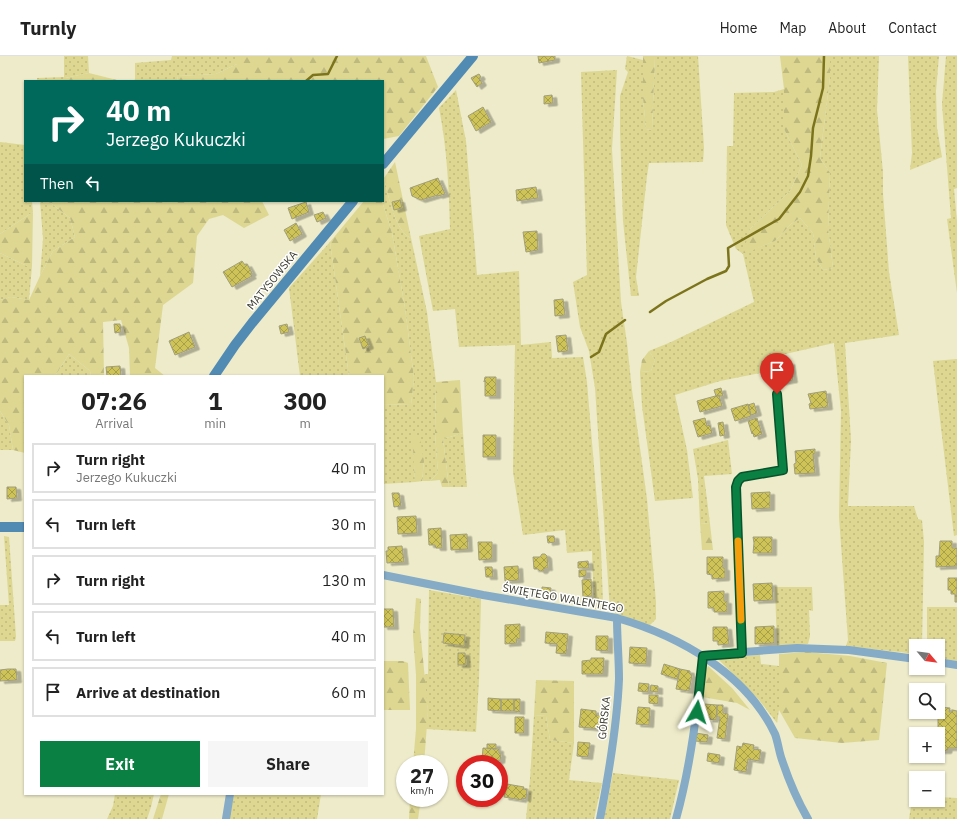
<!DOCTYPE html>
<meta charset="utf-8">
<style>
body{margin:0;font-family:"IBM Plex Sans",sans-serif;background:#f6f6f6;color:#222;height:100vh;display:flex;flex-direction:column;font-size:15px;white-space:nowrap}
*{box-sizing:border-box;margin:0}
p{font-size:13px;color:#767676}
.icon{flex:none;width:22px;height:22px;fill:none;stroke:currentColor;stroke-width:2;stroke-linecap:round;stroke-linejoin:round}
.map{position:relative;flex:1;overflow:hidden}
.panel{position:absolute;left:24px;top:319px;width:360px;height:420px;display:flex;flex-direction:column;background:#fff;border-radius:0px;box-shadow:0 1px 3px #0004}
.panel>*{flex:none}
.banner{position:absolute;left:24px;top:24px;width:360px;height:122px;border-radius:0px;box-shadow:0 1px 3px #0004;background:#00695c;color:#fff;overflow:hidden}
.needle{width:26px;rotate:119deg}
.fabs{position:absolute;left:909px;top:583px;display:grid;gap:8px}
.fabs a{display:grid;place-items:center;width:36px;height:36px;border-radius:0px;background:#fff;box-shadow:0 1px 3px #0004;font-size:20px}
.speed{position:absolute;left:396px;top:699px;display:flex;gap:8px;font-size:20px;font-weight:700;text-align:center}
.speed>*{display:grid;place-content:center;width:52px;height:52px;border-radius:50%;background:#fff;box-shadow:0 1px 3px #0004;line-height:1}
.speed small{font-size:10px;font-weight:400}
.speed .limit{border:6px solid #d22;background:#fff;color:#111}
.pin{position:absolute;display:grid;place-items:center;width:34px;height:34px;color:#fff;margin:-41px -17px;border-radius:50% 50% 50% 0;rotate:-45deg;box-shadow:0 0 4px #0007}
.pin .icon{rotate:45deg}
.me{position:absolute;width:44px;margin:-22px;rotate:6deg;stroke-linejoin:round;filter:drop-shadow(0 0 3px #0008)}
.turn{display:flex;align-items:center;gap:14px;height:84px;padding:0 16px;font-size:18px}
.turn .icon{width:52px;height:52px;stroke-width:2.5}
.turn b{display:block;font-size:28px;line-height:34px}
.then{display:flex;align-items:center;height:38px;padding:0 16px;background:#0003;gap:8px;font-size:15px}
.eta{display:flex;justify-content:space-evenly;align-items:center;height:68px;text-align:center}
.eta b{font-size:24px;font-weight:700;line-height:28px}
.action{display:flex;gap:8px;margin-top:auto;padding:8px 16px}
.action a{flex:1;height:46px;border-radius:0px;background:#0b8043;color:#fff;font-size:16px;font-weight:700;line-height:46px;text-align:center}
.action a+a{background:#f6f6f6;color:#222}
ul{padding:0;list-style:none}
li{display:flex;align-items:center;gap:12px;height:50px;margin:0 8px 6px;padding:0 8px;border:2px solid #e0e0e0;border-radius:0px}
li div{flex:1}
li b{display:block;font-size:15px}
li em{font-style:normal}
header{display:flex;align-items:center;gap:24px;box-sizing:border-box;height:56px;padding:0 20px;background:#fff;border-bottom:1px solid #e0e0e0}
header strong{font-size:19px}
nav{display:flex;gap:22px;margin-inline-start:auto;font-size:14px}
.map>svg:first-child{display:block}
.green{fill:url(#green-dots)}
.forest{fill:url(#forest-firs)}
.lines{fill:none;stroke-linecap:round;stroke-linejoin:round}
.stream{stroke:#7c741c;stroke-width:2.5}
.building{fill:url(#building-cross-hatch);stroke:#a19e7f;filter:url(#shadow)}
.street{stroke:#85abc7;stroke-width:8}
.secondary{stroke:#518bb4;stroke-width:10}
.route-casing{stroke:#07532c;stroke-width:10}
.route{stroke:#0b8043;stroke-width:7}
.slow{stroke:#f59e0b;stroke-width:7}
.labels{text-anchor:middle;stroke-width:3;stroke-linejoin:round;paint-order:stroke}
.street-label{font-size:11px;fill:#3a392c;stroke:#fff}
</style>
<header>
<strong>Turnly</strong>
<nav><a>Home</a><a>Map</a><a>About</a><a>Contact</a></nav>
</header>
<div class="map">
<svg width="957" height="763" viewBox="0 0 957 763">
<defs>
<pattern id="green-dots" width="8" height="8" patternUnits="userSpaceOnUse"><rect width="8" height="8" fill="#ddd792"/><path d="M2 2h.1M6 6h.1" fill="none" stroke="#beb97e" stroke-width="1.8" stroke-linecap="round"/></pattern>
<pattern id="forest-firs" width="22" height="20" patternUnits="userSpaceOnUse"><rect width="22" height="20" fill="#ddd792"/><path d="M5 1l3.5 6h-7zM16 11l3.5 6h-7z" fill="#beb97e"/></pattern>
<pattern id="building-cross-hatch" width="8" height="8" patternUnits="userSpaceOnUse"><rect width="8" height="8" fill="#cec359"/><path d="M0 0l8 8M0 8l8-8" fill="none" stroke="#a89f4a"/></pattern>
<filter id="shadow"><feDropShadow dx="4.5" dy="2.5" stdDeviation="0" flood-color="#0004"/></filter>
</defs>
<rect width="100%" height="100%" fill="#edebc9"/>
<path class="green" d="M 64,0 L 88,0 L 89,17 L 65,22 L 65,25 L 37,25 L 37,22 L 64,21 Z
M 172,0 L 237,0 L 237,8 L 216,18 L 178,20 L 177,25 L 134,25 L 135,23 L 135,7 L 171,4 Z
M 627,0 L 643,4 L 643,42 L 646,73 L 652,74 L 655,0 L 698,0 L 704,92 L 703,106 L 649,107 L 647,120 L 636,221 L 639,240 L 631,240 L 623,165 L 620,75 L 620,40 L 628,16 L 625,13 Z
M 830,0 L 879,0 L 877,54 L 883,116 L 883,138 L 889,216 L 899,279 L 845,287 L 851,384 L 848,450 L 914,450 L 918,463 L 922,464 L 924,486 L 922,590 L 916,590 L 916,598 L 846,590 L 848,584 L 839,461 L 841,355 L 834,287 L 763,303 L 765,316 L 720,325 L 675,339 L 687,394 L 693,442 L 655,445 L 642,350 L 640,316 L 651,315 L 655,304 L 649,295 L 671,286 L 754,246 L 743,198 L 736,193 L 726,169 L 727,90 L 733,90 L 734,37 L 774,36 L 784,33 L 784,73 L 802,109 L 790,135 L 750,173 L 744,197 L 775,185 L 791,168 L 800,162 L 813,177 L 816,202 L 823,214 L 833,212 L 828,172 L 830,117 L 820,102 L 830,21 Z
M 908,0 L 939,0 L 936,35 L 937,72 L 942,101 L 910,114 L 912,97 Z
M 946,0 L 957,0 L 957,132 L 954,133 L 957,165 L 957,237 L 947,163 L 951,162 L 942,48 Z
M 617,14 L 612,93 L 621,246 L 627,287 L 632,334 L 647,443 L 656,546 L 656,563 L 649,570 L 610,555 L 595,332 L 589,295 L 580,271 L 573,226 L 587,219 L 581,16 Z
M 456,34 L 466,85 L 477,219 L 519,215 L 521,289 L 551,286 L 552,302 L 583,301 L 587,326 L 601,494 L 603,546 L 601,554 L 594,553 L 592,495 L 567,497 L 565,474 L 523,479 L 513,416 L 515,289 L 459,291 L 455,253 L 433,255 L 419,180 L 450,173 C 449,132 447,92 439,52 Z
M 0,86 L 25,89 L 25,145 L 32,145 L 33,156 L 0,178 Z
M 384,122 C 388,138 395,176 411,182 L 427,256 L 436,326 L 435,377 L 438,417 L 430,425 L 422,425 L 424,405 L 413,378 L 415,426 L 383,428 L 383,348 L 411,349 L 414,322 L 405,252 L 392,177 L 382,145 Z
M 40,145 L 48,145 L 70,162 L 75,181 L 53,195 L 40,220 L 43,183 Z
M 330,186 L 349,320 L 300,320 L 289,232 Z
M 0,197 L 27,210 L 32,210 L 29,244 L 11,241 L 0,244 Z
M 69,298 L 90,315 L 91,320 L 55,320 Z
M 957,303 L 957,479 L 954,480 L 933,305 Z
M 0,355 L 9,369 L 13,394 L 0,394 Z
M 463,377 L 467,431 L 449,431 L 443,383 Z
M 728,384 L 732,418 L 704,420 L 710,468 L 700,467 L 698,423 L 693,393 Z
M 4,480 L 9,481 L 16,581 L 15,585 L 0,585 L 0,549 L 9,549 Z
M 775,531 L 812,531 L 813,555 L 809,554 L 810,580 L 808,588 L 777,591 Z
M 429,534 L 481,543 L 479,624 L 476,676 L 426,673 L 428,655 L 423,619 L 428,618 Z
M 927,551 L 957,551 L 957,605 L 938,602 L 938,590 L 927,590 Z
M 760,599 L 761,608 L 779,610 L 779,654 L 777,667 L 759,644 L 719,604 L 720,601 Z
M 534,659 L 546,660 L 550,684 L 574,687 L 569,724 L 602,727 L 594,763 L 526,763 L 530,723 Z
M 613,717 L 679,724 L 670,763 L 604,763 Z
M 115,738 L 154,738 L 151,751 L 147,763 L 107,763 L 113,750 Z
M 234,738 L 321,738 L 317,763 L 229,763 Z
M 913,738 L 916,739 L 916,744 L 938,744 L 938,741 L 957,742 L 957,763 L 909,763 Z"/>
<path class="forest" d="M 237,0 L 426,0 L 438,31 L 399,80 L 383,83 L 383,25 L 177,25 L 178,20 L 216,18 L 237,8 Z
M 643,0 L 655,0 L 652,74 L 646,73 L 643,42 Z
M 780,0 L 830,0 L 830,21 L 820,102 L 830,117 L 828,172 L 833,212 L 823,214 L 816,202 L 813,177 L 800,162 L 791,168 L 775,185 L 743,198 L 750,173 L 790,135 L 802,109 L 784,73 L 784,33 Z
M 89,17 L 121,25 L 65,25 L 65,22 Z
M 395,106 L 411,182 C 395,176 388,138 384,122 Z
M 48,145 L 262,145 L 269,159 L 244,172 L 223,159 L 209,163 L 197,180 L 193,227 L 163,249 L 155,312 L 165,320 L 130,320 L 129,292 L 121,264 L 103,266 L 104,320 L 91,320 L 90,315 L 69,298 L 55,320 L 25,320 L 25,397 L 13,394 L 9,369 L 0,355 L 0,244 L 11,241 L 29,244 L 40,220 L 53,195 L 75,181 L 70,162 Z
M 364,145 L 382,145 L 392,177 L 405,252 L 414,322 L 411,349 L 383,348 L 383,320 L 349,320 L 330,186 Z
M 33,156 L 32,210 L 27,210 L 0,197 L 0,178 Z
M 649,295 L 655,304 L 651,315 L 640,316 L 642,304 Z
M 460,324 L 463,377 L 443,383 L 449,431 L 442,431 L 440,424 L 430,425 L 438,417 L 435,377 L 436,326 Z
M 412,377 L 420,383 L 424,405 L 422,425 L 415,426 Z
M 700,467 L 710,468 L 713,494 L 702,494 Z
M 416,542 L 421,543 L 420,572 L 428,655 L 424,708 L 413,708 L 416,673 L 416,619 L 413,579 Z
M 807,596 L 850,600 L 887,607 L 879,684 L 842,687 L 795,682 L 779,654 L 779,598 Z
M 383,605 L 403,605 L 408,607 L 410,654 L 383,654 Z
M 708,610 L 732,632 L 750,654 L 737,647 L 702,641 L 705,617 Z
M 536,624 L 574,625 L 574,687 L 550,684 L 546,660 L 534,659 Z
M 161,738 L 169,738 L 162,763 L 153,763 Z
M 410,742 L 421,742 L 418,763 L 409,763 Z"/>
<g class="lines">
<path class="stream" d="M 306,25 L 313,19 L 328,18 L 337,0
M 650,256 L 666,245 L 707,223 L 726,215 L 729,210 L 728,192 L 779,163 L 800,136 L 808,120 L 811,100 L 813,72 L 823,32 L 824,0
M 591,301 L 599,296 L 606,278 L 625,264"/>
</g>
<path class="building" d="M 538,0 L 555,0 L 555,4 L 539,7 Z
M 479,18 L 481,21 L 479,22 L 482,27 L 477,31 L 471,22 Z
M 552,39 L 553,47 L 544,48 L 544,40 Z
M 483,51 L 491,66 L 476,75 L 468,60 Z
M 438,122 L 445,138 L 438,140 L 438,139 L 421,144 L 412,140 L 410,132 Z
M 536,131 L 538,142 L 517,145 L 516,134 Z
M 400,144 L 402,152 L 394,154 L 392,146 Z
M 306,146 L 309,156 L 292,163 L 288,152 Z
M 323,156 L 326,162 L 317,166 L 314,159 Z
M 296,167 L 302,178 L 290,185 L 284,174 Z
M 537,175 L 538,194 L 526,196 L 523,176 Z
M 242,205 L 245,209 L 247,208 L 252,217 L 250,218 L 252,220 L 232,231 L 223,216 Z
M 563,243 L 565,259 L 555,260 L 554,244 Z
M 114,268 L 120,268 L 121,276 L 115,277 Z
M 287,268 L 289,276 L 281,278 L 279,270 Z
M 189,276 L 195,291 L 175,299 L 169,285 Z
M 566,279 L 568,295 L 558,296 L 556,280 Z
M 365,280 L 369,290 L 363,293 L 359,282 Z
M 790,306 L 793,324 L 772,328 L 770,317 L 774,316 L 772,309 Z
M 120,310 L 121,320 L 107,320 L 106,311 Z
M 485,321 L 496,321 L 496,340 L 485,340 L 485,324 L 484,326 Z
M 721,332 L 723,340 L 716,340 L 714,334 Z
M 826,335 L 828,351 L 810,353 L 809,348 L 811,347 L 808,338 Z
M 719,339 L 722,350 L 700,356 L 697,345 Z
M 754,347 L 757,357 L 751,359 L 748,349 Z
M 748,348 L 751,360 L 735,365 L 731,353 Z
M 705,362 L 707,370 L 710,369 L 712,377 L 698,381 L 693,365 Z
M 757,362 L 762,378 L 754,381 L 753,377 L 752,378 L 748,365 Z
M 723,366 L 725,379 L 720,380 L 718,367 Z
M 483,379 L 496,379 L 496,401 L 483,401 Z
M 815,393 L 815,398 L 813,398 L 815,417 L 795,418 L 794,408 L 796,407 L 795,395 Z
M 7,431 L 16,431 L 17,442 L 7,443 Z
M 770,436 L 770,452 L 752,453 L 751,437 Z
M 392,437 L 399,437 L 401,450 L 394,451 Z
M 416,460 L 417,477 L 398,478 L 397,461 Z
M 441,472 L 442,492 L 436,492 L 435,489 L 429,489 L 428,473 Z
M 467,478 L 468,493 L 451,494 L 450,479 Z
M 547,480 L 554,480 L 555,486 L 548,487 Z
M 753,481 L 772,481 L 772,497 L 753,497 L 754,487 Z
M 940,485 L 952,485 L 952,492 L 957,492 L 957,510 L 936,511 L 936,500 L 939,500 Z
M 478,486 L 492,486 L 492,503 L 479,504 Z
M 402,490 L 404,506 L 387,507 L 386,495 L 388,495 L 388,491 Z
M 542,498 L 545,498 L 547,500 L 548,512 L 545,512 L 543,515 L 540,515 L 538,513 L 534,513 L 533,501 L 540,501 Z
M 707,501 L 723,501 L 723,512 L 725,512 L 725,522 L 712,523 L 712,519 L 707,518 Z
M 588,505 L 589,512 L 578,512 L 578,506 Z
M 518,510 L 519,524 L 505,525 L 504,511 Z
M 485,511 L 492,511 L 493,521 L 486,521 Z
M 579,514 L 586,514 L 586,520 L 579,521 Z
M 948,522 L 957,522 L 957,546 L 955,546 L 955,538 L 951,538 L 951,534 L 948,534 Z
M 591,523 L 592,540 L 583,541 L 582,524 Z
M 772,527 L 773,544 L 754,545 L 753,528 Z
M 542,531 L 551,532 L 550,539 L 542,539 Z
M 724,535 L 724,545 L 727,545 L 727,556 L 714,556 L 714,552 L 708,552 L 708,536 Z
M 383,553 L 393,553 L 394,571 L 383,571 Z
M 520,568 L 520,583 L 516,583 L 517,587 L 505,588 L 505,569 Z
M 774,570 L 774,587 L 755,588 L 755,571 Z
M 713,571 L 727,571 L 729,588 L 718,589 L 718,585 L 713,585 Z
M 546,576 L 568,578 L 566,598 L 556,597 L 557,588 L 545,587 Z
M 444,577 L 465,579 L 464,590 L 443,587 Z
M 596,580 L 608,580 L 608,595 L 596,594 Z
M 630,591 L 647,592 L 646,608 L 629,607 Z
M 458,597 L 465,597 L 466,609 L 458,609 Z
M 591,602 L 604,602 L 603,618 L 582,618 L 582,605 L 591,604 Z
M 664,608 L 680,613 L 677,623 L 661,618 Z
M 8,613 L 16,613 L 17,624 L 0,625 L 0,614 Z
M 680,613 L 690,615 L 690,618 L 692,619 L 689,635 L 676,633 Z
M 639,627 L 649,628 L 648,636 L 638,635 Z
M 651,629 L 658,630 L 658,636 L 650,635 Z
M 649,639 L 658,639 L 658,648 L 649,647 Z
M 488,642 L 501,643 L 501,655 L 488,654 Z
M 501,643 L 514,643 L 514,655 L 501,655 Z
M 514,643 L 520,643 L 520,656 L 514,655 Z
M 704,648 L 717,649 L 716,664 L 708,663 L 709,660 L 703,660 Z
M 717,649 L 723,649 L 723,657 L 728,658 L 725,683 L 717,682 L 720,661 L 717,661 Z
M 638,651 L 650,652 L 649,669 L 636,668 Z
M 938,651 L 950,652 L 949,656 L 952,656 L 952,654 L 957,655 L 957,692 L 948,692 L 947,695 L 938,695 Z
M 581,653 L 596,655 L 596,659 L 603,659 L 602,673 L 579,671 Z
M 515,661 L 524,661 L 524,677 L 515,677 Z
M 696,677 L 708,679 L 707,686 L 695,685 Z
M 578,686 L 590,687 L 588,701 L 577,700 Z
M 743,687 L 754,689 L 753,693 L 761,694 L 759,705 L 748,703 L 746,716 L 734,714 L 737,690 L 742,691 Z
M 487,688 L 496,688 L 496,693 L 487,692 Z
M 483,692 L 499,693 L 499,697 L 501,698 L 500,705 L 498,704 L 498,708 L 483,708 L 483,704 L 482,704 Z
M 708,697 L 720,699 L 719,707 L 707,705 Z
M 507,728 L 524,731 L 523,733 L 527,733 L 526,743 L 522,742 L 522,744 L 504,741 Z"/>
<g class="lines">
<path class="street" d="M 383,519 L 483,539 L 617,562 C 679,580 746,617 775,678 C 778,686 779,696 782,704 C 789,725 797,744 808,763
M 742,597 L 736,431 L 738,425 L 742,421 L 783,414 L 777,338
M 938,606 L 957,609
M 226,763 L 230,738
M 600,763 C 609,717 617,670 619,623 C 619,603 617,582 617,562
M 676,763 C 691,709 697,655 703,599 L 797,592 L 849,594 L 916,603"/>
<path class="secondary" d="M 383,108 L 473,0
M 214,320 L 235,289 L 252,267 L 353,145
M 0,471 L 25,471"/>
</g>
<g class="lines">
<defs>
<path id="route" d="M 697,656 L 703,600 L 742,597 L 736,431 L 738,425 L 742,421 L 783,414 L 777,338"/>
</defs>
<use href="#route" class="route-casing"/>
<use href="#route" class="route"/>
<path class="slow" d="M 738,485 L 741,564"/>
</g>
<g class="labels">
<g class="street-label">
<text transform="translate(272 224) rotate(-51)" y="4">MATYSOWSKA</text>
<text transform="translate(563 542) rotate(10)" y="4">ŚWIĘTEGO WALENTEGO</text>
<text transform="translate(604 662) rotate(-84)" y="4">GÓRSKA</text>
</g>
</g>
</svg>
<div class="fabs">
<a><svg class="needle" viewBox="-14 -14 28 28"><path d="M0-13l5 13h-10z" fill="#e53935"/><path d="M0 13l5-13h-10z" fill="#767676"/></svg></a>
<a><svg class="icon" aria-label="search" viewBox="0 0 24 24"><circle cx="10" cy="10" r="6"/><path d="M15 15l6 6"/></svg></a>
<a>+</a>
<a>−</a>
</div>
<div class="speed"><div>27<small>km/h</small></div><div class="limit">30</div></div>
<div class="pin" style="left:777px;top:338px;background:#d93025"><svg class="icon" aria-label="arrive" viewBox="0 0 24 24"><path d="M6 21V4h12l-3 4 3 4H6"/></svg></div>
<svg class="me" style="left:697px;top:656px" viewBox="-20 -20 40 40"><path d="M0-17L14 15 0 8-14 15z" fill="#0b8043" stroke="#fff" stroke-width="4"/></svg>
<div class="banner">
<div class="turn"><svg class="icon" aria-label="right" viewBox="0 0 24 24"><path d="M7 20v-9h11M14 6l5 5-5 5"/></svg><div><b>40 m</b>Jerzego Kukuczki</div></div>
<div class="then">Then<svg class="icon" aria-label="left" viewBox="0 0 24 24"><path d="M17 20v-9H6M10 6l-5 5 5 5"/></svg></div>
</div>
<section class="panel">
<div class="eta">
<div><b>07:26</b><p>Arrival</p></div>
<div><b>1</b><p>min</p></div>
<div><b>300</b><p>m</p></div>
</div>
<ul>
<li><svg class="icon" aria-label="right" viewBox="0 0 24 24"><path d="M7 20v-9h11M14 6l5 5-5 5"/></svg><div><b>Turn right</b><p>Jerzego Kukuczki</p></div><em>40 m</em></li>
<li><svg class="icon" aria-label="left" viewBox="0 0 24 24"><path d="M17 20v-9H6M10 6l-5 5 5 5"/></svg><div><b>Turn left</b></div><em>30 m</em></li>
<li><svg class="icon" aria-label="right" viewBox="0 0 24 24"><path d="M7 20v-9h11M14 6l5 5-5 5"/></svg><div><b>Turn right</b></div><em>130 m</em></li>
<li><svg class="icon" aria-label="left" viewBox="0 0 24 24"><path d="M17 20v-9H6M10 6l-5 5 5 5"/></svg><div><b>Turn left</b></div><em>40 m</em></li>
<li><svg class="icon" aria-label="arrive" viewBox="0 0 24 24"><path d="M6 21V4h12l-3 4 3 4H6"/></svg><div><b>Arrive at destination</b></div><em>60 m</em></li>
</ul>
<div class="action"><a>Exit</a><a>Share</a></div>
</section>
</div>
